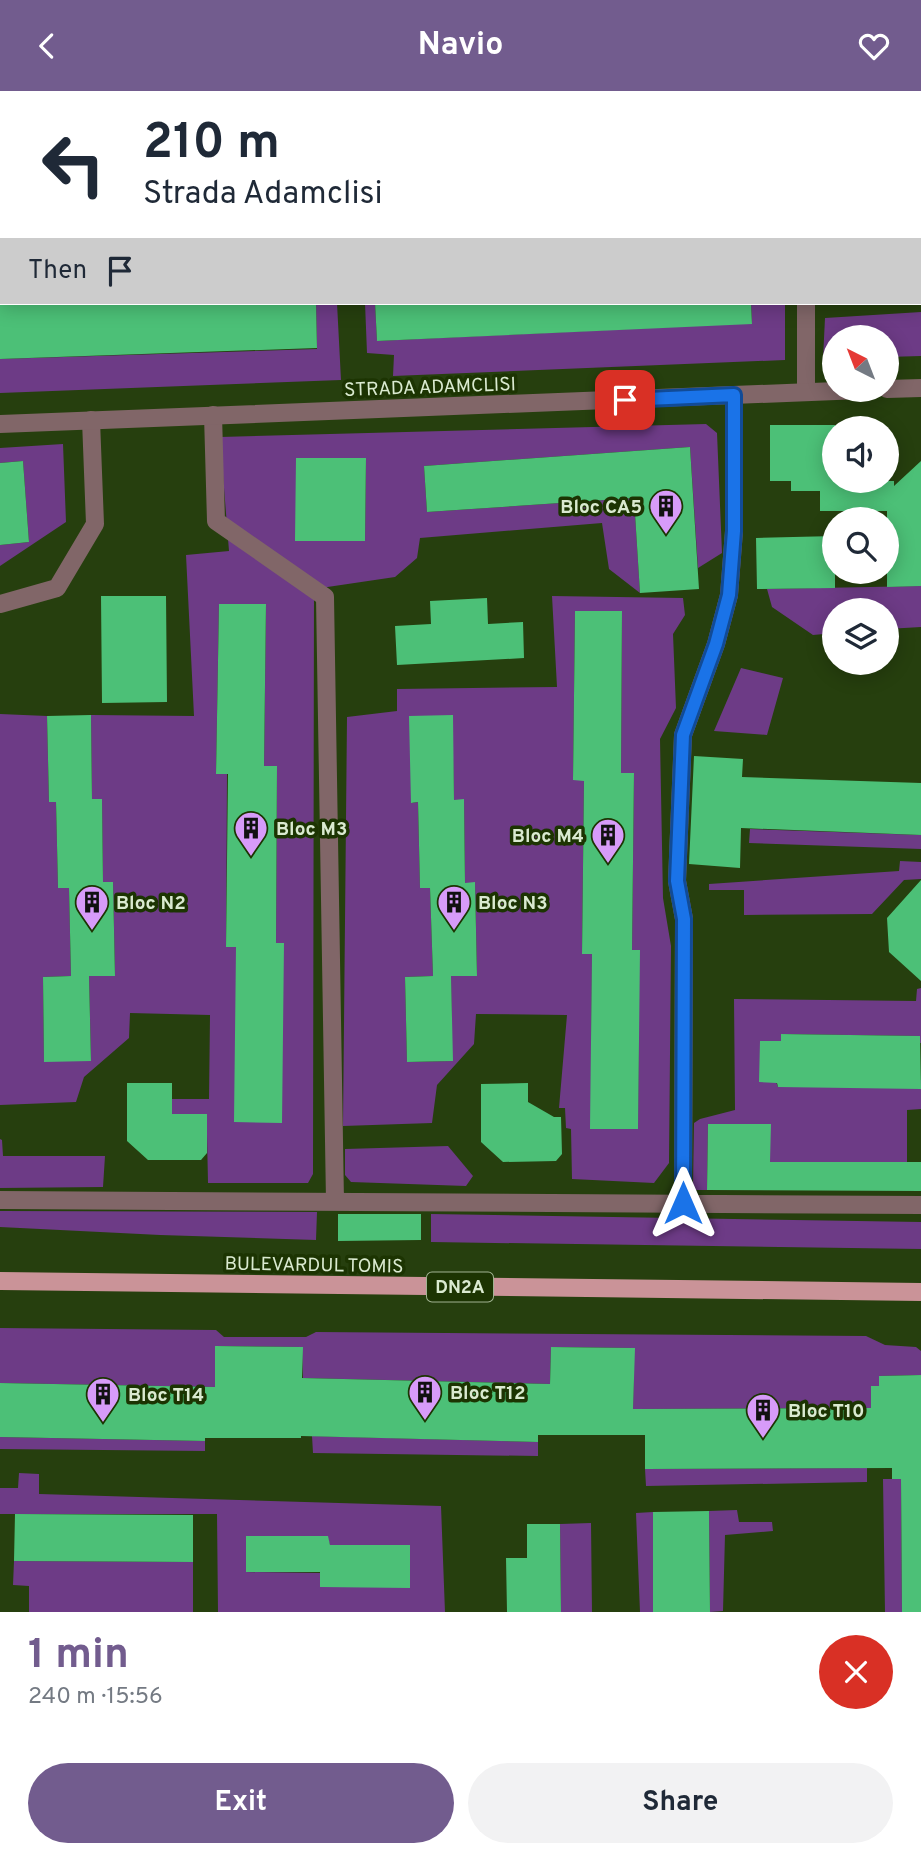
<!DOCTYPE html>
<meta charset="utf-8">
<style>
body{margin:0;font-family:Overpass,sans-serif;background:#f2f2f3;color:#1f2937;height:100vh;display:flex;flex-direction:column;font-size:26px;white-space:nowrap}
*{box-sizing:border-box;margin:0}
p{font-size:23px;color:#747a83}
.icon{flex:none;width:38px;height:38px;fill:none;stroke:currentColor;stroke-width:2;stroke-linecap:round;stroke-linejoin:round}
.map{position:relative;height:1521px;overflow:hidden}
.details{display:flex;flex-direction:column;background:#fff;flex:1}
.details>*{flex:none}
.top-card{position:absolute;left:0px;top:0px;width:922px;height:214px;box-shadow:0 4px 18px #0003;background:#fff;color:#1f2937;overflow:hidden}
.needle{width:46px;rotate:318deg}
.buttons{position:absolute;left:822px;top:234px;display:grid;gap:14px}
.buttons a{display:grid;place-items:center;width:77px;height:77px;border-radius:50%;background:#fff;box-shadow:0 4px 18px #0003;font-size:35px}
.pin{position:absolute;display:grid;place-items:center;width:60px;height:60px;color:#fff;margin:-30px;border-radius:14px;box-shadow:0 4px 10px #0006}
.me{position:absolute;width:77px;margin:-38px;rotate:0deg;stroke-linejoin:round;filter:drop-shadow(0 0 5px #0008)}
.turn{display:flex;align-items:center;gap:24px;height:147px;padding:0 28px;font-size:32px}
.turn .icon{width:91px;height:91px;stroke-width:2.5}
.turn b{display:block;font-size:49px;line-height:60px}
.then{display:flex;align-items:center;height:66px;padding:0 28px;background:#0003;gap:14px;font-size:26px}
.round{display:grid;place-items:center;flex:none;width:74px;height:74px;border-radius:37px;background:#f2f2f3}
.summary{display:flex;align-items:center;justify-content:space-between;height:119px;padding:0 28px}
h1{font-size:42px;font-weight:700;line-height:52px;color:#725c8e}
.cta{display:flex;gap:14px;margin-top:auto;padding:14px 28px}
.cta a{flex:1;height:80px;border-radius:42px;background:#725c8e;color:#fff;font-size:28px;font-weight:700;line-height:80px;text-align:center}
.cta a+a{background:#f2f2f3;color:#1f2937}
header{display:flex;justify-content:space-between;align-items:center;height:91px;padding:0 28px;background:#725c8e;color:#fff;font-size:32px;font-weight:700}
.map>svg:first-child{display:block}
.built{fill:#2e4911}
.green{fill:#6d3b86;fill-rule:evenodd}
.building{fill:#4cc077}
.lines{fill:none;stroke-linecap:round;stroke-linejoin:round}
.minor{stroke:#816668;stroke-width:18}
.tertiary{stroke:#816668;stroke-width:18}
.primary{stroke:#ca9398;stroke-width:18}
.route-casing{stroke:#114b97;stroke-width:18}
.route{stroke:#1a73e8;stroke-width:12}
.labels{text-anchor:middle;stroke-width:7;stroke-linejoin:round;paint-order:stroke}
.shield{fill:#1c3402;stroke:#a1b392;stroke-width:2}
.shield-label{font-size:18px;font-weight:bold;fill:#daead0}
.street-label{font-size:19px;fill:#daead0;stroke:#1c3402}
.poi-label{font-size:19px;font-weight:bold;fill:#daead0;stroke:#1c3402;text-anchor:start}
</style>
<header><svg class="icon" aria-label="back" viewBox="0 0 24 24"><path d="M15 5l-7 7 7 7"/></svg>Navio<svg class="icon" aria-label="heart" viewBox="0 0 24 24"><path d="M12 20l-8-8c-3-5 5-10 8-4 3-6 11-1 8 4z"/></svg></header>
<div class="map">
<svg width="921" height="1521" viewBox="0 0 921 1521">
<rect width="100%" height="100%" fill="#263f0e"/>
<path class="built" d="M 0,0 L 462,0 L 2,2 L 0,180 Z"/>
<path class="green" d="M 316,212 L 337,212 L 341,289 L 0,302 L 0,268 L 317,258 Z
M 365,212 L 375,212 L 377,250 L 752,232 L 751,212 L 785,212 L 785,269 L 393,285 L 394,264 L 367,262 Z
M 921,221 L 921,265 L 887,266 L 887,247 L 835,247 L 835,268 L 823,268 L 825,227 Z
M 706,333 L 717,342 L 722,462 L 698,477 L 690,356 L 424,375 L 427,421 L 634,407 L 640,502 L 609,478 L 602,432 L 420,447 L 417,467 L 395,486 L 314,498 L 313,1083 L 308,1092 L 208,1092 L 207,1044 L 171,1023 L 172,1008 L 209,1008 L 210,924 L 130,922 L 129,947 L 84,986 L 76,1011 L 0,1014 L 0,623 L 47,625 L 49,711 L 56,711 L 58,797 L 69,797 L 71,885 L 43,886 L 44,970 L 91,969 L 89,885 L 115,884 L 113,791 L 103,791 L 102,709 L 92,708 L 91,624 L 194,625 L 186,464 L 229,460 L 220,346 ZM 366,367 L 365,450 L 296,450 L 296,368 ZM 219,513 L 266,514 L 264,675 L 277,676 L 276,852 L 226,855 L 227,683 L 216,682 Z
M 63,353 L 66,431 L 0,475 L 0,454 L 29,451 L 23,370 L 0,372 L 0,357 Z
M 921,495 L 921,536 L 887,538 L 887,520 L 835,520 L 835,542 L 813,544 L 772,516 L 767,498 Z
M 552,505 L 683,507 L 685,524 L 673,543 L 676,617 L 660,648 L 663,807 L 671,855 L 669,1072 L 654,1092 L 572,1088 L 571,1038 L 566,1037 L 565,1017 L 559,1017 L 567,924 L 476,923 L 474,953 L 437,994 L 432,1032 L 343,1035 L 347,626 L 397,620 L 397,598 L 557,596 ZM 575,520 L 622,520 L 621,682 L 634,682 L 632,859 L 639,859 L 638,1038 L 591,1038 L 592,863 L 582,862 L 584,689 L 573,689 ZM 452,624 L 454,709 L 464,709 L 465,792 L 475,792 L 477,884 L 451,885 L 452,970 L 407,971 L 405,886 L 433,885 L 430,797 L 420,797 L 418,711 L 412,712 Z
M 741,577 L 783,587 L 767,644 L 714,640 Z
M 750,738 L 921,744 L 921,758 L 749,752 Z
M 900,770 L 921,771 L 921,788 L 904,789 L 872,823 L 744,824 L 744,799 L 709,799 L 709,793 L 899,780 Z
M 921,897 L 921,952 L 919,952 L 919,945 L 781,943 L 781,950 L 760,950 L 778,996 L 921,989 L 921,1018 L 907,1019 L 907,1071 L 770,1071 L 770,1033 L 708,1033 L 707,1099 L 696,1099 L 693,1096 L 694,1032 L 700,1028 L 735,1019 L 734,908 L 916,910 L 917,898 Z
M 0,1048 L 2,1049 L 3,1065 L 105,1065 L 103,1096 L 0,1097 Z
M 448,1055 L 473,1085 L 466,1095 L 351,1091 L 345,1084 L 345,1058 Z
M 0,1120 L 317,1121 L 316,1149 L 160,1144 L 0,1136 Z
M 431,1123 L 921,1131 L 921,1158 L 431,1151 Z
M 0,1237 L 216,1239 L 224,1246 L 306,1246 L 316,1241 L 866,1245 L 885,1254 L 916,1256 L 921,1260 L 921,1284 L 879,1285 L 879,1295 L 871,1317 L 633,1318 L 634,1257 L 551,1256 L 550,1293 L 303,1287 L 302,1256 L 216,1255 L 215,1296 L 0,1292 Z
M 312,1345 L 538,1351 L 538,1365 L 313,1362 Z
M 0,1346 L 205,1350 L 205,1360 L 0,1358 Z
M 867,1377 L 867,1391 L 646,1395 L 645,1378 Z
M 19,1382 L 39,1383 L 39,1403 L 441,1415 L 445,1521 L 218,1521 L 217,1423 L 0,1423 L 0,1397 L 18,1397 ZM 246,1445 L 327,1445 L 330,1454 L 410,1454 L 410,1496 L 320,1496 L 320,1482 L 246,1481 Z
M 883,1388 L 901,1388 L 902,1521 L 885,1521 Z
M 737,1419 L 739,1431 L 772,1431 L 773,1440 L 725,1444 L 723,1520 L 710,1521 L 709,1420 Z
M 653,1421 L 653,1521 L 640,1521 L 636,1422 Z
M 591,1432 L 592,1521 L 561,1521 L 560,1433 Z
M 14,1470 L 193,1471 L 193,1521 L 29,1521 L 29,1495 L 13,1494 Z"/>
<path class="building" d="M 0,212 L 316,212 L 317,257 L 0,268 Z
M 375,212 L 751,212 L 752,233 L 377,250 Z
M 770,334 L 835,334 L 835,390 L 894,390 L 894,395 L 921,370 L 921,495 L 887,496 L 887,420 L 820,420 L 820,400 L 791,400 L 791,390 L 770,390 Z
M 690,356 L 699,498 L 640,502 L 634,407 L 427,421 L 424,375 Z
M 296,367 L 366,367 L 365,450 L 295,450 Z
M 23,370 L 29,451 L 0,454 L 0,372 Z
M 835,445 L 835,497 L 757,498 L 756,447 Z
M 101,505 L 166,505 L 167,611 L 102,612 Z
M 487,507 L 488,533 L 523,531 L 524,567 L 397,574 L 395,535 L 431,533 L 430,510 Z
M 219,513 L 266,513 L 264,675 L 277,675 L 276,852 L 284,852 L 282,1032 L 234,1031 L 236,856 L 226,856 L 228,683 L 216,683 Z
M 575,520 L 622,520 L 621,682 L 634,682 L 632,859 L 640,859 L 638,1038 L 590,1038 L 592,863 L 582,863 L 584,690 L 573,689 Z
M 91,624 L 92,708 L 102,708 L 103,791 L 113,791 L 115,885 L 89,885 L 91,970 L 44,971 L 43,886 L 71,885 L 69,797 L 58,797 L 56,711 L 49,711 L 47,625 Z
M 453,624 L 454,709 L 464,708 L 465,792 L 475,791 L 477,885 L 451,885 L 453,970 L 407,971 L 405,886 L 433,885 L 430,797 L 420,797 L 418,711 L 411,712 L 409,625 Z
M 694,665 L 743,668 L 742,686 L 921,692 L 921,744 L 741,737 L 740,777 L 689,773 Z
M 921,789 L 921,890 L 889,861 L 887,827 Z
M 781,943 L 920,945 L 921,998 L 778,996 L 777,992 L 759,991 L 760,950 L 781,950 Z
M 127,992 L 172,992 L 172,1023 L 207,1023 L 207,1062 L 201,1069 L 148,1069 L 127,1050 Z
M 528,992 L 528,1011 L 554,1026 L 561,1026 L 562,1063 L 556,1070 L 503,1071 L 481,1051 L 481,993 Z
M 708,1033 L 771,1033 L 770,1071 L 921,1071 L 921,1100 L 707,1099 Z
M 338,1123 L 421,1123 L 421,1149 L 338,1150 Z
M 215,1255 L 303,1256 L 302,1287 L 550,1293 L 551,1256 L 635,1257 L 633,1318 L 871,1317 L 871,1295 L 879,1295 L 879,1285 L 921,1284 L 921,1521 L 902,1521 L 901,1388 L 892,1388 L 892,1377 L 645,1378 L 645,1344 L 538,1344 L 538,1351 L 301,1345 L 301,1347 L 205,1347 L 205,1350 L 0,1346 L 0,1292 L 215,1296 Z
M 709,1420 L 710,1521 L 653,1521 L 653,1421 Z
M 15,1423 L 193,1424 L 193,1471 L 14,1470 Z
M 527,1433 L 560,1433 L 561,1521 L 507,1521 L 506,1467 L 527,1467 Z
M 246,1445 L 328,1445 L 330,1454 L 410,1454 L 410,1497 L 320,1496 L 320,1481 L 246,1481 Z"/>
<g class="lines">
<path class="minor" d="M 781,0 L 783,2
M 807,2 L 807,0
M 806,301 L 806,212
M 213,324 L 216,430 L 325,506 L 335,1110
M 0,513 L 57,497 L 95,433 L 91,329
M 0,1109 L 921,1114
M 683,1112 L 684,828 L 677,790 L 683,644 L 716,553 L 729,504 L 734,440 L 734,304"/>
<path class="tertiary" d="M 887,298 L 921,297
M 0,333 L 861,299"/>
<path class="primary" d="M 0,1190 L 921,1201"/>
</g>
<g class="lines">
<defs>
<path id="route" d="M 625,309 L 734,304 L 734,440 L 729,504 L 716,553 L 683,644 L 677,790 L 684,828 L 683,1112"/>
</defs>
<use href="#route" class="route-casing"/>
<use href="#route" class="route"/>
</g>
<defs>
<symbol id="building-pin" viewBox="-11 -11 22 30"><path d="M0 17L-7.5 6A9.5 9.5 0 1 1 7.5 6Z" fill="#d79bf9" stroke="#1c3402"/><path d="M-4-6H4V6H1V3H-1V6H-4ZM-2.5-4.3h1.7v1.8h-1.7ZM.8-4.3h1.7v1.8H.8ZM-2.5-1h1.7V.8h-1.7ZM.8-1h1.7V.8H.8Z" fill="#111"/></symbol>
</defs>
<g fill-rule="evenodd">
<use href="#building-pin" x="647" y="396" width="38" height="52"/>
<use href="#building-pin" x="232" y="718" width="38" height="52"/>
<use href="#building-pin" x="589" y="725" width="38" height="52"/>
<use href="#building-pin" x="73" y="792" width="38" height="52"/>
<use href="#building-pin" x="435" y="792" width="38" height="52"/>
<use href="#building-pin" x="406" y="1282" width="38" height="52"/>
<use href="#building-pin" x="84" y="1284" width="38" height="52"/>
<use href="#building-pin" x="744" y="1300" width="38" height="52"/>
</g>
<g class="labels">
<rect class="shield" x="427" y="1181.5" width="66" height="29" rx="5"/>
<g class="shield-label">
<text x="460" y="1202">DN2A</text>
</g>
<g class="street-label">
<text transform="translate(430 295) rotate(-2)" y="7">STRADA ADAMCLISI</text>
<text transform="translate(314 1173) rotate(1)" y="7">BULEVARDUL TOMIS</text>
</g>
<g class="poi-label">
<text x="642" y="422" text-anchor="end">Bloc CA5</text>
<text x="276" y="744">Bloc M3</text>
<text x="584" y="751" text-anchor="end">Bloc M4</text>
<text x="116" y="818">Bloc N2</text>
<text x="478" y="818">Bloc N3</text>
<text x="450" y="1308">Bloc T12</text>
<text x="128" y="1310">Bloc T14</text>
<text x="788" y="1326">Bloc T10</text>
</g>
</g>
</svg>
<div class="buttons">
<a><svg class="needle" viewBox="-14 -14 28 28"><path d="M0-13l5 13h-10z" fill="#e53935"/><path d="M0 13l5-13h-10z" fill="#747a83"/></svg></a>
<a><svg class="icon" aria-label="sound" viewBox="0 0 24 24"><path d="M4 9h4l5-4v14l-5-4H4zM17 9q2 3 0 6"/></svg></a>
<a><svg class="icon" aria-label="search" viewBox="0 0 24 24"><circle cx="10" cy="10" r="6"/><path d="M15 15l6 6"/></svg></a>
<a><svg class="icon" aria-label="layers" viewBox="0 0 24 24"><path d="M12 4l9 5-9 5-9-5zM3 14l9 5 9-5"/></svg></a>
</div>
<div class="pin" style="left:625px;top:309px;background:#d93025"><svg class="icon" aria-label="arrive" viewBox="0 0 24 24"><path d="M6 21V4h12l-3 4 3 4H6"/></svg></div>
<svg class="me" style="left:683px;top:1112px" viewBox="-20 -20 40 40"><path d="M0-17L14 15 0 8-14 15z" fill="#1a73e8" stroke="#fff" stroke-width="4"/></svg>
<div class="top-card">
<div class="turn"><svg class="icon" aria-label="left" viewBox="0 0 24 24"><path d="M17 20v-9H6M10 6l-5 5 5 5"/></svg><div><b>210 m</b>Strada Adamclisi</div></div>
<div class="then">Then<svg class="icon" aria-label="arrive" viewBox="0 0 24 24"><path d="M6 21V4h12l-3 4 3 4H6"/></svg></div>
</div>
</div>
<section class="details">
<div class="summary"><div><h1>1 min</h1><p>240 m · 15:56</p></div><a class="round" style="background:#d93025;color:#fff"><svg class="icon" aria-label="close" viewBox="0 0 24 24"><path d="M6 6l12 12M18 6L6 18"/></svg></a></div>
<div class="cta"><a>Exit</a><a>Share</a></div>
</section>
